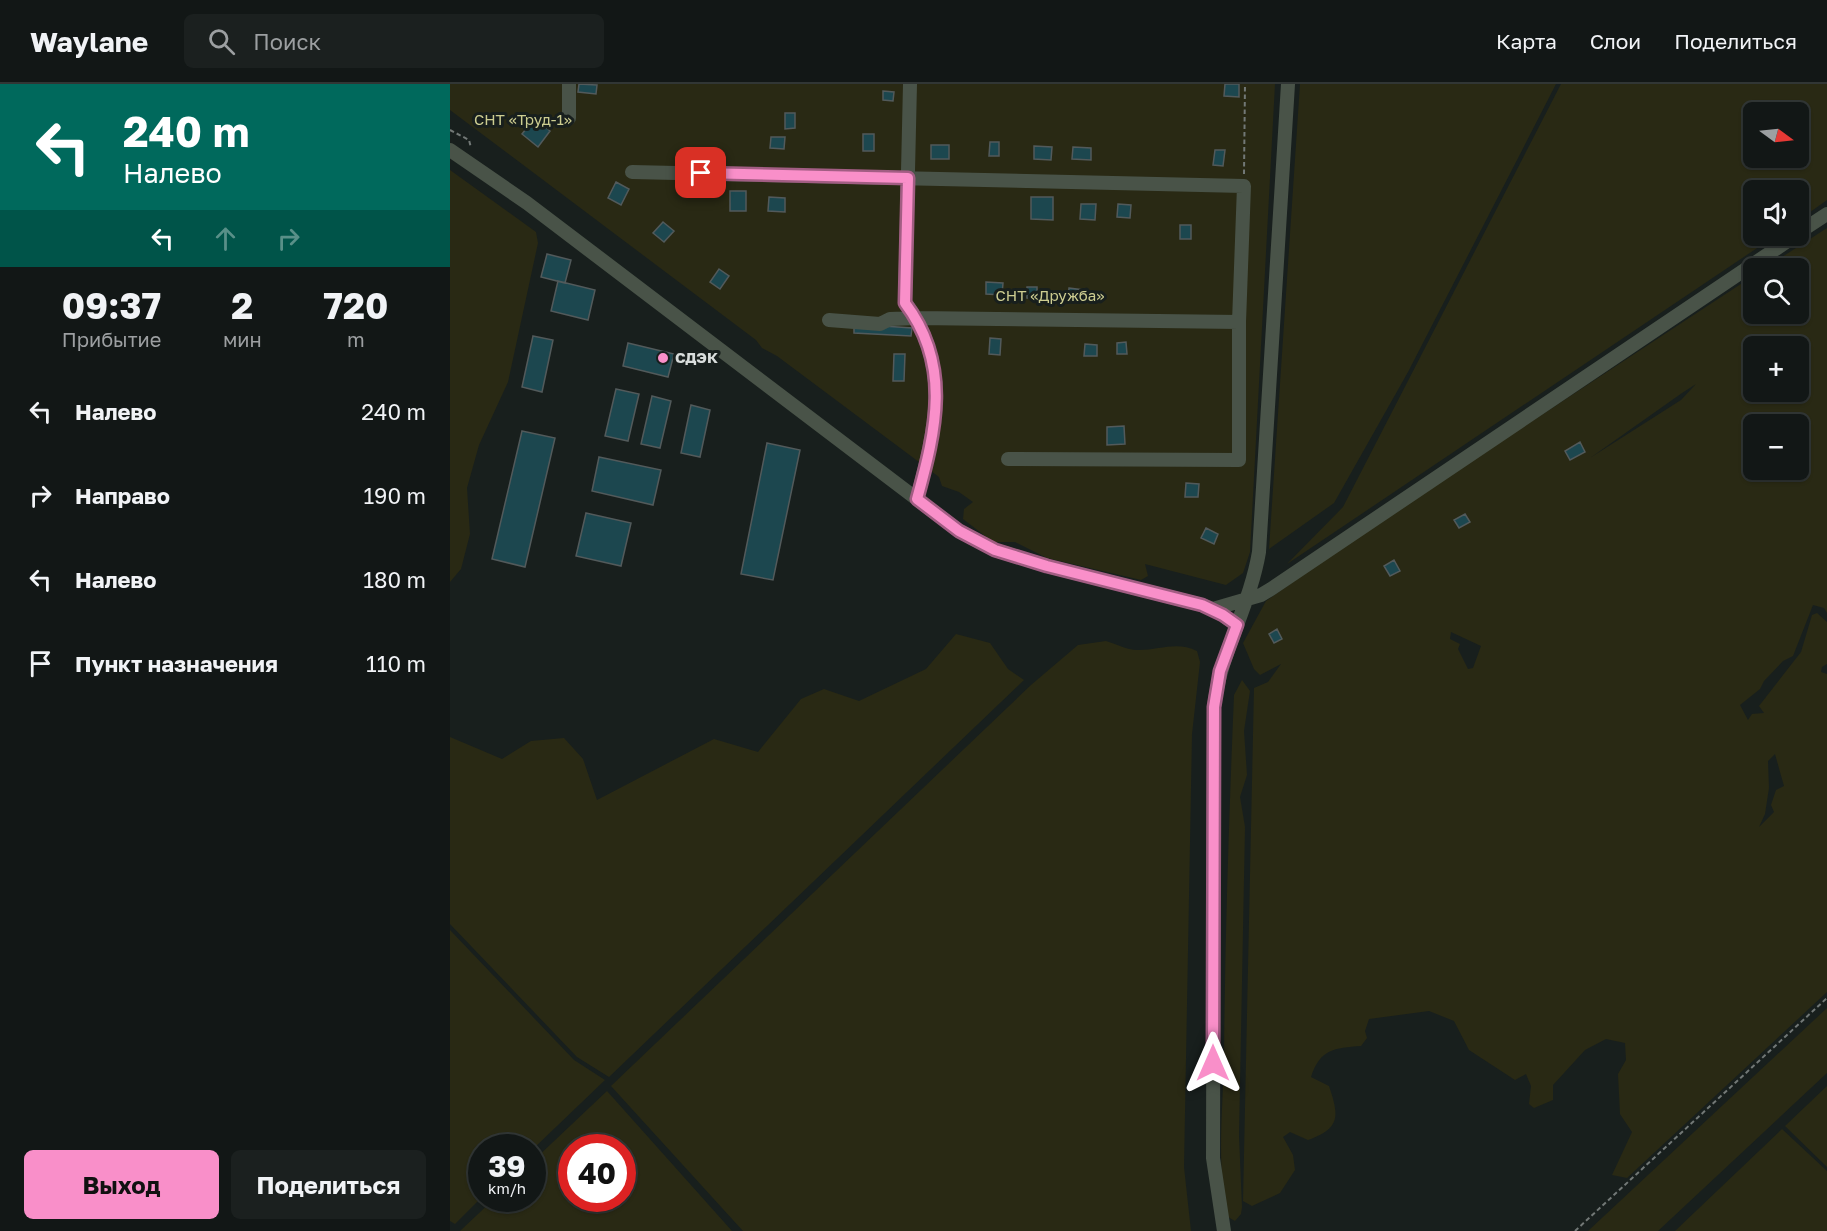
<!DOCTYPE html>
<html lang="ru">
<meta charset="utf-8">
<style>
body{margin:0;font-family:"Golos Text",sans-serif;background:#1b201f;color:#f1f3f6;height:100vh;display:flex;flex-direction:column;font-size:22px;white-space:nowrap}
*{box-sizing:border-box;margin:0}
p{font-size:20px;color:#9c9fa1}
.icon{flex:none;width:33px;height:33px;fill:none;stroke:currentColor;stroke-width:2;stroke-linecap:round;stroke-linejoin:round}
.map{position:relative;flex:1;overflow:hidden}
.side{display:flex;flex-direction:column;background:#121716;width:450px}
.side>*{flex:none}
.top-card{background:#00695c;color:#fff;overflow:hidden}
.needle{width:39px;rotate:105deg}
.fabs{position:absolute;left:1293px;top:18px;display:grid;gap:12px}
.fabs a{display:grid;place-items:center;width:66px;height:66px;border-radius:9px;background:#121716;box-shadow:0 2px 4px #0004,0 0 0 2px #313635;font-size:30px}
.speed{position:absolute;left:18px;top:1050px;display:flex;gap:12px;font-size:30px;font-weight:700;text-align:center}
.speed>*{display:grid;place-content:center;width:78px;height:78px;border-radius:50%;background:#121716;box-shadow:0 2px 4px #0004,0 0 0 2px #313635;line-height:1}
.speed small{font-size:15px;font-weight:400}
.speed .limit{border:9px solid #d22;background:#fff;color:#111}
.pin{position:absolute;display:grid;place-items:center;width:51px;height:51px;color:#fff;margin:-26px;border-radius:12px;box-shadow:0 3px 9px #0006}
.me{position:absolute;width:66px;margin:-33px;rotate:0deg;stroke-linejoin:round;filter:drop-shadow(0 0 4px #0008)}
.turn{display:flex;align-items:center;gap:21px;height:126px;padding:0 24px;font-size:27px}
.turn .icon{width:78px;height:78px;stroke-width:2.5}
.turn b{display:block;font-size:42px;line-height:51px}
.lanes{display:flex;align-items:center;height:57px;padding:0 24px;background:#0003;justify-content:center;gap:30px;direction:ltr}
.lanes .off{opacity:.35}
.eta{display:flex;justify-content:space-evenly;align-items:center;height:102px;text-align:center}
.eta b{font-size:36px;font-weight:700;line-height:42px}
.button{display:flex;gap:12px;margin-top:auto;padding:12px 24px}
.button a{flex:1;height:69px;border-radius:9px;background:#f98fc9;color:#111;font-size:24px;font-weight:700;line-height:69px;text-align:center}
.button a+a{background:#1b201f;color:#f1f3f6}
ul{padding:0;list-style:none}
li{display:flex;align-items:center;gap:18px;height:84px;padding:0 24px}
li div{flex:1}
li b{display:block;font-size:22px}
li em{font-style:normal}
header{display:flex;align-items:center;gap:36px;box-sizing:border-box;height:84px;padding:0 30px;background:#121716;border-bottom:2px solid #313635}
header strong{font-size:28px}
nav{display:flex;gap:33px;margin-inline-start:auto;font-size:21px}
.search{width:420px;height:54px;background:#1b201f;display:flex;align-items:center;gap:15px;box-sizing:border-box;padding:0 21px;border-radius:9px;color:#9c9fa1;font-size:22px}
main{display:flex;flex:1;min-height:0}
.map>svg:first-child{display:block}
.green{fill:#292914;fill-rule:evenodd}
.building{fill:#1c474f;stroke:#525a5b;stroke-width:1.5}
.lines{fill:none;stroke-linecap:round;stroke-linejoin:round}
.path{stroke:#727876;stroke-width:2;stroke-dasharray:4.5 3;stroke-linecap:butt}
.minor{stroke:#495348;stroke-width:14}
.route-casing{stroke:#a25d83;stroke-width:15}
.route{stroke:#f98fc9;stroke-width:10}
.poi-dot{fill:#f98fc9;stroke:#181f1d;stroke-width:2}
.labels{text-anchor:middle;stroke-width:6;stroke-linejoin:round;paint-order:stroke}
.park-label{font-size:15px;fill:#cdcd91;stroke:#181f1d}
.poi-label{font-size:15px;font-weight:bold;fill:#d9dddc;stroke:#181f1d;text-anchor:start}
</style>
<header>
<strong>Waylane</strong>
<div class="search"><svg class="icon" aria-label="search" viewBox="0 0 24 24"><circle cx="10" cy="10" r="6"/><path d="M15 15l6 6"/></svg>Поиск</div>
<nav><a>Карта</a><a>Слои</a><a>Поделиться</a></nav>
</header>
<main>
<section class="side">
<div class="top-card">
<div class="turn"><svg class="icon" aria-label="left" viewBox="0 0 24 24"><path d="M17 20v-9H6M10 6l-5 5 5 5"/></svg><div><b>240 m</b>Налево</div></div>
<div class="lanes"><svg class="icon" aria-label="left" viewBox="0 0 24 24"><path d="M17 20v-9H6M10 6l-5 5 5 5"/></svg><svg class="icon off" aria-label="ahead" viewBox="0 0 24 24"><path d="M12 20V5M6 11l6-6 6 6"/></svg><svg class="icon off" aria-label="right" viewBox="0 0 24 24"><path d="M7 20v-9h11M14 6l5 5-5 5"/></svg></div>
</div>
<div class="eta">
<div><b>09:37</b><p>Прибытие</p></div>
<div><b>2</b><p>мин</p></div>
<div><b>720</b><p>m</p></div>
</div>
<ul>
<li><svg class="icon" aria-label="left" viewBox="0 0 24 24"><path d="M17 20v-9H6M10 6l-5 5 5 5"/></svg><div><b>Налево</b></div><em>240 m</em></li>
<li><svg class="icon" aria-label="right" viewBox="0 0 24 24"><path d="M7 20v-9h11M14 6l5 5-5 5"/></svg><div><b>Направо</b></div><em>190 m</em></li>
<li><svg class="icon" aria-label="left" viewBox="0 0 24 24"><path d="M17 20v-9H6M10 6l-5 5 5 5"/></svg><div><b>Налево</b></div><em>180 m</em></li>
<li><svg class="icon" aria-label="arrive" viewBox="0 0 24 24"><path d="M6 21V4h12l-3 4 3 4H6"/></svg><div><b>Пункт назначения</b></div><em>110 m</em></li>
</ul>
<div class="button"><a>Выход</a><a>Поделиться</a></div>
</section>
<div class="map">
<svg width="1377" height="1147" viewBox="0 0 1377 1147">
<rect width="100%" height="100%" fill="#181f1d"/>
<path class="green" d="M 0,0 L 825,0 L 800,468 L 793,489 L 776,501 L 695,480 L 698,492 L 691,496 L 597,474 L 565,458 L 543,458 L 513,435 L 514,425 L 523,418 L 509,408 L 492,402 L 489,393 L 327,272 L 312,264 L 306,256 L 0,26 Z
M 850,0 L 1106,0 L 958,288 L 884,419 L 819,465 Z
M 1111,0 L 1377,0 L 1377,116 L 1349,136 L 1348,106 L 1304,106 L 1304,152 L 1325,152 L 837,480 L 893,423 ZM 1304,28 L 1348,28 L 1348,74 L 1304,74 Z
M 0,86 L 86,148 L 88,159 L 58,298 L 29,361 L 17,404 L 20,450 L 11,485 L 0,498 Z
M 1377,144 L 1377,529 L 1374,524 L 1363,521 L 1343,572 L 1333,577 L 1314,597 L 1310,605 L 1290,621 L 1298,636 L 1302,630 L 1314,629 L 1309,622 L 1351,568 L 1362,531 L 1367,529 L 1377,538 L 1377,580 L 1372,583 L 1371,588 L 1377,590 L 1377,908 L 1177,1094 L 1162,1091 L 1182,1048 L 1170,1030 L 1168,990 L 1176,976 L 1175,959 L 1156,955 L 1135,966 L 1103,1001 L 1103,1016 L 1084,1024 L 1079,1020 L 1081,1002 L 1076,990 L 1065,996 L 1019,966 L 1004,937 L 979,927 L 919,935 L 915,947 L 917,954 L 911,962 C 884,964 870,965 861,993 L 879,1002 C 889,1032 891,1044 858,1056 L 840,1048 L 833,1053 L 843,1071 L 845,1086 L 830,1109 L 802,1122 L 793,1117 L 804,604 L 818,598 L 831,580 L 810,591 L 804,585 L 793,559 L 816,517 L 900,457 L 1303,192 L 1304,230 L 1348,230 L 1348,184 L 1315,184 ZM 1304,262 L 1348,262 L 1348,308 L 1304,308 ZM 1246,300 L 1231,316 L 1140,374 L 1232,309 ZM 1304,340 L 1348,340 L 1348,386 L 1304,386 ZM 1001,548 L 1031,562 L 1023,584 L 1018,585 L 1008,565 L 1010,560 L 1000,555 ZM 1325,670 L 1334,702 L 1326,706 L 1321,721 L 1324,728 L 1309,743 L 1315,730 L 1319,704 L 1318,677 Z
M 506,550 L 540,559 L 558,585 L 574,596 L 159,993 L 127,973 L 0,840 L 0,653 L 52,675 L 81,657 L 114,654 L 133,675 L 147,716 L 264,655 L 308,668 L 351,615 L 374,605 L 409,617 L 476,585 Z
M 656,557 C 666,560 679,567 689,566 C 710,566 727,557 747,567 L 750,578 L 742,650 L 734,1083 L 741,1147 L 293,1147 L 161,1002 L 581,601 L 628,561 Z
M 792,596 L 800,607 L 794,647 L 797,691 L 790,713 L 795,743 L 789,1052 L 792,1123 L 791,1130 L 785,1137 L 778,1133 C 766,1085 773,1024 774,974 C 775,853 779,732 784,611 Z
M 0,846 L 124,976 L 155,996 L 83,1065 L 82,1064 L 32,1064 L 31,1114 L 5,1140 L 0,1137 Z
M 1377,924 L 1377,989 L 1208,1147 L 1138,1147 Z
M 1377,1002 L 1377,1083 L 1335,1042 Z
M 157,1007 L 282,1147 L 10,1147 L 44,1115 L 82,1114 L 83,1077 ZM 122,1064 L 172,1064 L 172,1114 L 122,1114 Z
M 1332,1045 L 1377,1087 L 1377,1147 L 1225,1147 Z"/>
<path class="building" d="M 129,0 L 147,1 L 146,10 L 128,8 Z
M 775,0 L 789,0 L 789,13 L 774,12 Z
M 433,7 L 444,8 L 443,17 L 433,16 Z
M 335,29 L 345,29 L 345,44 L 335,45 Z
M 85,34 L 100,47 L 88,63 L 72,50 Z
M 413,50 L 424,50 L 424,67 L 413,67 Z
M 321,53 L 335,53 L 334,65 L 320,64 Z
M 540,58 L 549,58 L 549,72 L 539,72 Z
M 481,61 L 499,61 L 499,75 L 481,75 Z
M 584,62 L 602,63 L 601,76 L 584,75 Z
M 623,63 L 641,64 L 641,76 L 622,75 Z
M 765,66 L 775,66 L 773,82 L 763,81 Z
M 166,98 L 179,105 L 171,121 L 158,114 Z
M 280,107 L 296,107 L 296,127 L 280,127 Z
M 319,113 L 335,114 L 335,128 L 318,127 Z
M 581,113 L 603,113 L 603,136 L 581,135 Z
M 631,120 L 646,120 L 645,136 L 630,135 Z
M 668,120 L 681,121 L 680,134 L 667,133 Z
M 213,138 L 224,147 L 214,158 L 203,149 Z
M 730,141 L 741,141 L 741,155 L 730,155 Z
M 97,170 L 121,176 L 115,199 L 91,193 Z
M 269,185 L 279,192 L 270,205 L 260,198 Z
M 108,197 L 145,206 L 138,236 L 101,227 Z
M 536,198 L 553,199 L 552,211 L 536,210 Z
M 577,203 L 587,203 L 587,214 L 577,214 Z
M 619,204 L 634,206 L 634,216 L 618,214 Z
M 404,240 L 462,244 L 461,252 L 404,249 Z
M 83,252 L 103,256 L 92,308 L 72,303 Z
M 540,254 L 551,255 L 550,271 L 539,270 Z
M 676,258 L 677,270 L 667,270 L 667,259 Z
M 178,259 L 224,270 L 218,293 L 173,282 Z
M 635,260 L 647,261 L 647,272 L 634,272 Z
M 444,270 L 455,270 L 454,297 L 443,297 Z
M 166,305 L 189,310 L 178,357 L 155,352 Z
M 202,312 L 221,317 L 210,364 L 191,360 Z
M 241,321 L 260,326 L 250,373 L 231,369 Z
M 674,342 L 675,360 L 657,361 L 657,343 Z
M 72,347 L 105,354 L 75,483 L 42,475 Z
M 1130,358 L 1135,368 L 1120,376 L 1115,367 Z
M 317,359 L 350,366 L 323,496 L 291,490 Z
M 149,373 L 211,386 L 203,421 L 142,407 Z
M 736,399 L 749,400 L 748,413 L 735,413 Z
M 136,429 L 181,439 L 171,482 L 126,472 Z
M 1015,430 L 1020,438 L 1009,444 L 1004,436 Z
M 756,444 L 768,450 L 764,460 L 751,454 Z
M 944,476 L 950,487 L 940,492 L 934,482 Z
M 827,545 L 832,555 L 824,559 L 819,550 Z"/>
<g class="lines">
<path class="path" d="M 0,46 L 19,56 L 21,64
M 794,90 L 795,0
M 1125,1147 L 1377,914"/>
<path class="minor" d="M 460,0 L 455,218 C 502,281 485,346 467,415
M 119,34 L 119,0
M 0,66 L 77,119 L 509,447 L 545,466 L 597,482 L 752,521 L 763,525 L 787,541
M 182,88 L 794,102 L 789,238 L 789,376 L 558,375
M 1348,149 L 1377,130
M 379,236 L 430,240 L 440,235 L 467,234 L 789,238
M 763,525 L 811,511 L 821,505 L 1345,152
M 774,1147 L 763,1074 L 764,623 C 770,569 800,522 809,468 L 838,0"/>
</g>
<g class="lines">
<defs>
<path id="route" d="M 251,89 L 458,94 L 455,219 C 502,281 486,346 467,415 L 509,447 L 545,466 L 597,482 L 752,521 L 773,531 L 787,541 L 770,587 L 764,623 L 763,979"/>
</defs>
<use href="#route" class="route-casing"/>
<use href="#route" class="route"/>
</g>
<circle class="poi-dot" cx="213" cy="274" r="6"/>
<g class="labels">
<g class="park-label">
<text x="73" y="41">СНТ «Труд-1»</text>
<text x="600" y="217">СНТ «Дружба»</text>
</g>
<g class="poi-label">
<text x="225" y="279">СДЭК</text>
</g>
</g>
</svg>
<div class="fabs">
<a><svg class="needle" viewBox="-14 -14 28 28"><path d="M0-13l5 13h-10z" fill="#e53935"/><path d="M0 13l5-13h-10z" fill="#9c9fa1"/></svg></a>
<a><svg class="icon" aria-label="sound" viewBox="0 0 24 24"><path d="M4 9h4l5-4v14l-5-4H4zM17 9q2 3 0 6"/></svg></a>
<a><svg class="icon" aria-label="search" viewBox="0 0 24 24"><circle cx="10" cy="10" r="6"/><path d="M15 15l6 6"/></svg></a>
<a>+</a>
<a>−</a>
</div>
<div class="speed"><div>39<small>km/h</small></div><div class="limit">40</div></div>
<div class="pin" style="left:251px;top:89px;background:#d93025"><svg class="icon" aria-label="arrive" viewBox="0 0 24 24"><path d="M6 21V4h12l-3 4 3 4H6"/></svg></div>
<svg class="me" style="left:763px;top:979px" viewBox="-20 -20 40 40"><path d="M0-17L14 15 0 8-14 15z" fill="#f98fc9" stroke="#fff" stroke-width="4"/></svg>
</div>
</main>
